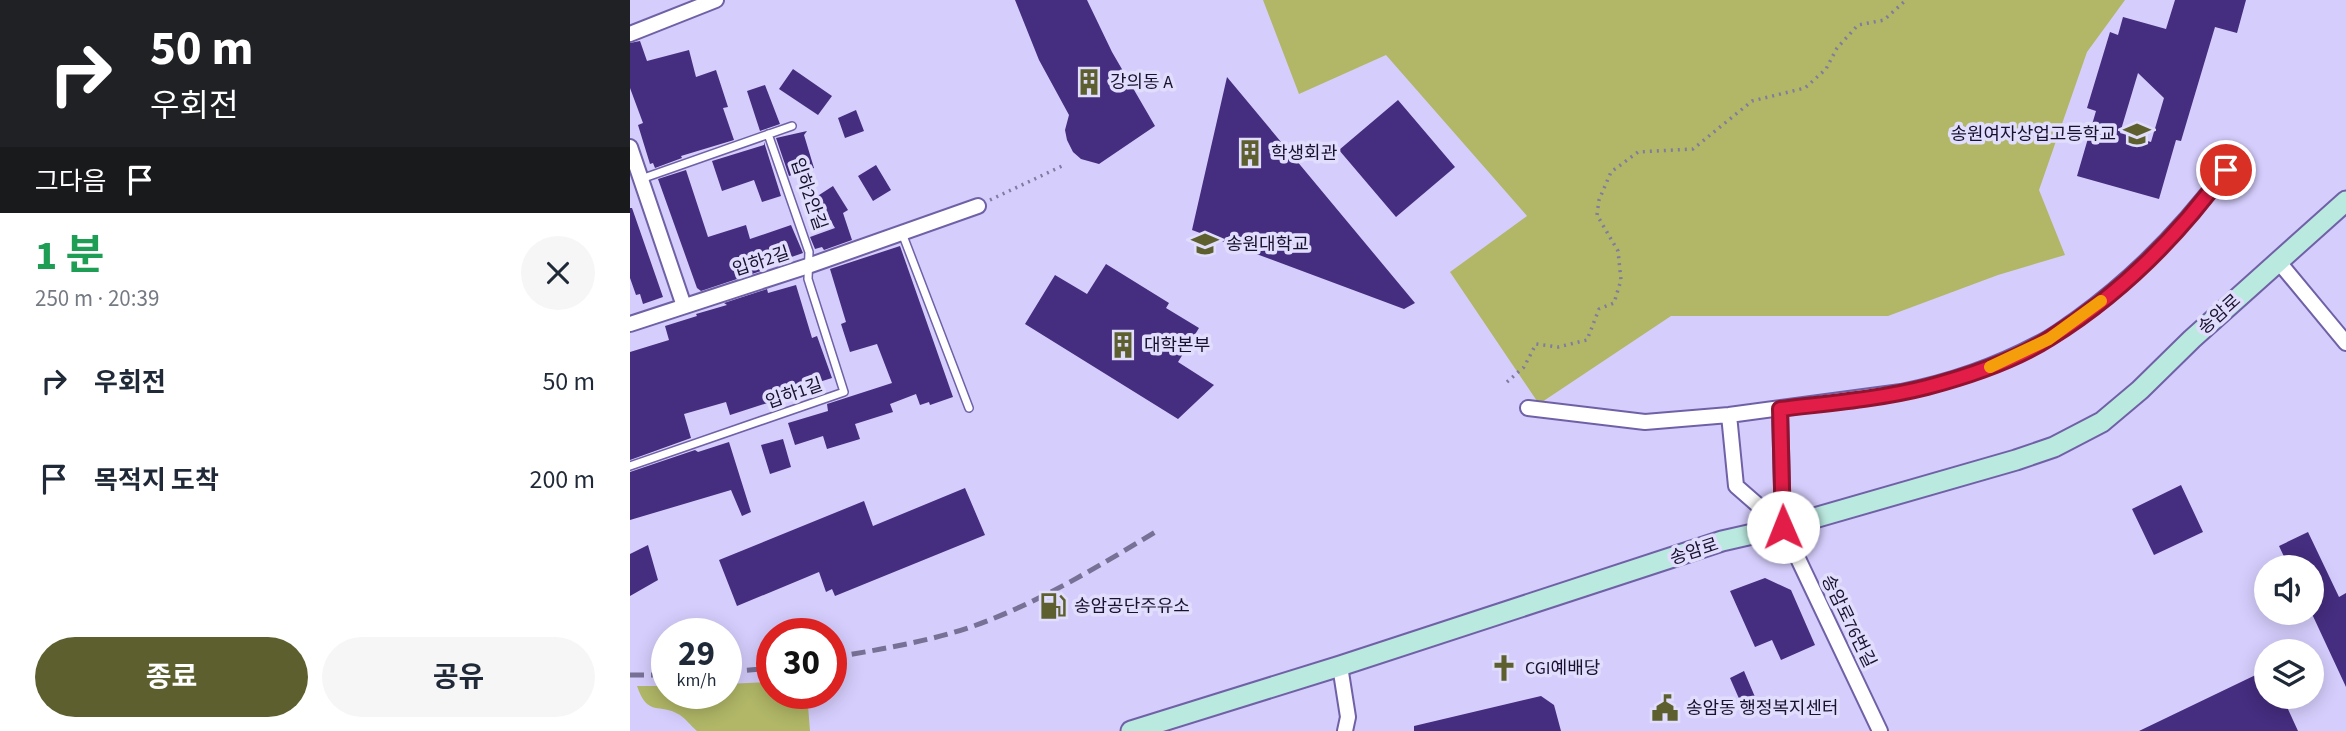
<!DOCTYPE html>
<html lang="ko">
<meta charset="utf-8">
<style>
body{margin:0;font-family:"Source Sans 3","Noto Sans KR",sans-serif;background:#f6f6f7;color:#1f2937;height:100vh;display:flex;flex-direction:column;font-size:26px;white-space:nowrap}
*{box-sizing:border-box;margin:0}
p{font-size:23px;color:#747a83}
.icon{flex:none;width:38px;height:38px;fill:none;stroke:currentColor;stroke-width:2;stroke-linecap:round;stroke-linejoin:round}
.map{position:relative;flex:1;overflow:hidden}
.drawer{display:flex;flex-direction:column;background:#fff;width:630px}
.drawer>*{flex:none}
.top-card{background:#202124;color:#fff;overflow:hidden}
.controls{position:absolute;left:1624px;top:555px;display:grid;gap:14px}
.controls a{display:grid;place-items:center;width:70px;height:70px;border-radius:50%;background:#fff;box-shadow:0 4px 18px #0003;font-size:35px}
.speed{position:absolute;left:21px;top:618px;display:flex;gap:14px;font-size:35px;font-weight:700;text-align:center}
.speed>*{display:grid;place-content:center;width:91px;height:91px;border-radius:50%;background:#fff;box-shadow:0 4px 18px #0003;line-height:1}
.speed small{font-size:18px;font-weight:400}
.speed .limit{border:10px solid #d22;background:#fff;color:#111}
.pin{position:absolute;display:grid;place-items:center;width:60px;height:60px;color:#fff;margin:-30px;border:4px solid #fff;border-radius:50%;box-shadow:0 2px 7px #0007}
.me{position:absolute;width:77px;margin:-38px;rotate:359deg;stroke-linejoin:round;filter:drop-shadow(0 0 5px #0008)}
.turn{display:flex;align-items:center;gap:24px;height:147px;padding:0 35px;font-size:32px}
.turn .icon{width:91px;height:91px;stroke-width:2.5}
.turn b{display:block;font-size:49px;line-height:60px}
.then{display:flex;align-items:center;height:66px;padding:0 35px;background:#0003;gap:14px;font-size:26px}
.round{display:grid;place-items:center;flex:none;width:74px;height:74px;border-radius:37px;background:#f6f6f7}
.summary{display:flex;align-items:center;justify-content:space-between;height:119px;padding:0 35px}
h1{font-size:42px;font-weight:700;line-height:52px;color:#1e9e55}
.cta{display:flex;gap:14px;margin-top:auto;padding:14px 35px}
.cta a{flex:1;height:80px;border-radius:42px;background:#5d602e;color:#fff;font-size:28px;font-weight:700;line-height:80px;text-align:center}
.cta a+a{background:#f6f6f7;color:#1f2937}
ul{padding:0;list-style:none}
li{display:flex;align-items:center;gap:21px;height:98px;padding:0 35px}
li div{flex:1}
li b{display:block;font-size:26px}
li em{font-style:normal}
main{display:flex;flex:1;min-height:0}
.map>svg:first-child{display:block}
.green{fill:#b1b767}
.building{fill:#452d7f;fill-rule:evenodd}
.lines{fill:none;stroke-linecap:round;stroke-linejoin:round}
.lane-casing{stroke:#7061a7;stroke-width:10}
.street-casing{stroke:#7061a7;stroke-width:18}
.secondary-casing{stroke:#7061a7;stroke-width:23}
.path{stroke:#827ba1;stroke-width:3.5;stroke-dasharray:2 5;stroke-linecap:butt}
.lane{stroke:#fff;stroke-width:7}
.street{stroke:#fff;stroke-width:14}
.secondary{stroke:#bae9df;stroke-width:19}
.rail{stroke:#787196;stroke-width:5;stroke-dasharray:14 7;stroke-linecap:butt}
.route-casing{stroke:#92132f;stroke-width:18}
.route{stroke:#e11d48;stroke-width:12}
.slow{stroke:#f59e0b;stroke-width:12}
.labels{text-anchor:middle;stroke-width:7;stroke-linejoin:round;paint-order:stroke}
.poi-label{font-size:18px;fill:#19122e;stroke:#e1ddfc;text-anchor:start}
.street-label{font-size:18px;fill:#19122e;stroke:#e1ddfc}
</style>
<main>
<section class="drawer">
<div class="top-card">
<div class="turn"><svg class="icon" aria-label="right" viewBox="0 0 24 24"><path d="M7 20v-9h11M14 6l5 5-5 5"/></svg><div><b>50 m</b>우회전</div></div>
<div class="then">그다음<svg class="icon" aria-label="arrive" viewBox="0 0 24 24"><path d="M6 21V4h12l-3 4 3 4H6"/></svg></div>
</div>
<div class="summary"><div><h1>1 분</h1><p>250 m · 20:39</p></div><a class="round"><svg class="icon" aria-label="close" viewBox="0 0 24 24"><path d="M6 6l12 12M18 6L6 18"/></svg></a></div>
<ul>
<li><svg class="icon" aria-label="right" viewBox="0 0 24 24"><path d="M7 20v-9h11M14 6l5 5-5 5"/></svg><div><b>우회전</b></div><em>50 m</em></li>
<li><svg class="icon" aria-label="arrive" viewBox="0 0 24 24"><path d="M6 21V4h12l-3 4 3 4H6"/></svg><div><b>목적지 도착</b></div><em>200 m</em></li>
</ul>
<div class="cta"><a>종료</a><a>공유</a></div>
</section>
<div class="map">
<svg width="1716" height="731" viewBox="0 0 1716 731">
<rect width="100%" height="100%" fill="#d5cdfc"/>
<path class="green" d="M 633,0 L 1495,0 L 1457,52 L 1409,190 L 1435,255 L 1368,275 L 1258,316 L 1041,316 L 909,404 L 820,272 L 897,216 L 756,55 L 669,94 Z
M 142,682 L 142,693 L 177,693 L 180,731 L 67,731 C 61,726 56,719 50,715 C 29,702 18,718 7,686 L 37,686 L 37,693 L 96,693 L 96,684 Z"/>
<path class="building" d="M 385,0 L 457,0 L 482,52 L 525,126 L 469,164 L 451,159 L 443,152 L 437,140 L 435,130 L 439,115 L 409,60 Z
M 1545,0 L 1616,0 L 1607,33 L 1585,27 L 1551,141 L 1546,140 L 1529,199 L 1447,176 L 1466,111 L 1457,108 L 1480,32 L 1488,35 L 1493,17 L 1536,29 ZM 1508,73 L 1534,98 L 1521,142 L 1490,133 Z
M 10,41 L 17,61 L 59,50 L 66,77 L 86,70 L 98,107 L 93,108 L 104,140 L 51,156 L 52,158 L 25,168 L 23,163 L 20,164 L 8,125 L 13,123 L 0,88 L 0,43 Z
M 163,69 L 202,96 L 188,115 L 149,89 Z
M 597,77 L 785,303 L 774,309 L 562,230 Z
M 135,85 L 150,124 L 130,131 L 117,91 Z
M 768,100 L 825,167 L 766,217 L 709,150 Z
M 226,110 L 234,131 L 215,138 L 208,118 Z
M 177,131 L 174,135 L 184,168 L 159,176 L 146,138 Z
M 134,142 L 151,196 L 132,202 L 124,180 L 92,191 L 82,161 L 134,145 Z
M 246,165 L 261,190 L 243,201 L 228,176 Z
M 56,170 L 78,237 L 116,225 L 120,239 L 161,225 L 173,253 L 130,268 L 131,271 L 71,291 L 67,288 L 28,179 Z
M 203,186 L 218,210 L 213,213 L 222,240 L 194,250 L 192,247 L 185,249 L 180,237 L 205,228 L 186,197 Z
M 0,208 L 2,208 L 33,297 L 13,304 L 10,294 L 6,295 L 0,278 Z
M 270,246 L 323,397 L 300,405 L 299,402 L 290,405 L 286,394 L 260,404 L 263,412 L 225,424 L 230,439 L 197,449 L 193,436 L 165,445 L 158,423 L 198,411 L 197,404 L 262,383 L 247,344 L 220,352 L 211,324 L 216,322 L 200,269 Z
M 476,264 L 539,303 L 536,308 L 569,328 L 548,362 L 584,385 L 548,419 L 395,324 L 425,275 L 457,294 Z
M 166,285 L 182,338 L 187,336 L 202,378 L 160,391 L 162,395 L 100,415 L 96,402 L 54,414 L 61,438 L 0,460 L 0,352 L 39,340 L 35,326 L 67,316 L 66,314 L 97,305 L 94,303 L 137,289 L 138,293 Z
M 153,439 L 161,467 L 140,474 L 131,445 Z
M 99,442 L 121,512 L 112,516 L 101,490 L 0,520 L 0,472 L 65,450 L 68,452 Z
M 1551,485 L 1573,532 L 1524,555 L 1502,509 Z
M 335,488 L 355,535 L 205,596 L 202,589 L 196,592 L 189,572 L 107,606 L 89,560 L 234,501 L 243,526 Z
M 1678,532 L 1709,597 L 1716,593 L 1716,687 L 1682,614 L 1682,567 L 1659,567 L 1649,546 Z
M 18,545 L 28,580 L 0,596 L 0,554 Z
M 1135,578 L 1161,590 L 1185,645 L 1151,660 L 1142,640 L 1125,647 L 1100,591 Z
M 1636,670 L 1636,696 L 1652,696 L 1668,731 L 1509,731 Z
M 1114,671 L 1128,704 L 1114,710 L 1100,678 Z
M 911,696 L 924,705 L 931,731 L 784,731 L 784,726 Z"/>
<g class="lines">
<defs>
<path id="lane" d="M 11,179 L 162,126
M 272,233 L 339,408
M 0,466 L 214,392 L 178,279 L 179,252 L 138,134"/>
<path id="street" d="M 0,34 L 86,0
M 0,147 L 54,306
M 1648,261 L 1716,343
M 0,324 L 178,266 L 348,206
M 898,408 L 1015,422 L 1099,415 L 1271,392 C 1322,382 1372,364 1417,339 C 1428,333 1438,325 1448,318 C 1505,277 1554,226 1596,170
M 1150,409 L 1153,527
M 1099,415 L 1106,486 L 1153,527 L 1250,731
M 710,666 L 718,717 L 715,731"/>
<path id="secondary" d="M 501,731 L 710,666 L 1092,541 L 1153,527 L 1386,460 L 1424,447 L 1472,422 L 1510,390 L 1562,339 L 1716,201"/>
</defs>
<use href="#lane" class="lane-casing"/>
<use href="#street" class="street-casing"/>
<use href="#secondary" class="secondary-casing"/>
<path class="path" d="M 360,200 L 432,166
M 877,382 L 894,367 L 906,344 L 928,347 L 957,340 L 969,309 L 984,303 L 991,280 L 988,251 L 967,215 L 969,200 L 981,172 L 1008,152 L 1063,149 L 1122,101 L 1175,88 L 1196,69 L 1207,48 L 1228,25 L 1254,20 L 1276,0"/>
<use href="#lane" class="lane"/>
<use href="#street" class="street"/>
<use href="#secondary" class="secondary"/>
<path class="rail" d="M 201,658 C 256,648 311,640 362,619 C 420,596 474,563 527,531
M 96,672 L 142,668
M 0,675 L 37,675"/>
</g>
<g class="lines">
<defs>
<path id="route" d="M 1153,527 L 1150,409 C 1199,403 1250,399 1297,387 C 1339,376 1384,361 1420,338 C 1489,295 1549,235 1596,170"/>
</defs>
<use href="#route" class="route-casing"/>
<use href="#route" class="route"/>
<path class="slow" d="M 1360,367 L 1419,339 L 1471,301"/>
</g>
<defs>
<symbol id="building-bare" viewBox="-9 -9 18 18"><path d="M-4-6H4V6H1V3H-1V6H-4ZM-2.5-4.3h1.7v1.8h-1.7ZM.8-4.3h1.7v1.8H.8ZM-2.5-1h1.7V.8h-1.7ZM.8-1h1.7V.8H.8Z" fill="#5d602e" stroke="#e1ddfc" stroke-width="2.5" paint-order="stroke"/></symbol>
<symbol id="school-bare" viewBox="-9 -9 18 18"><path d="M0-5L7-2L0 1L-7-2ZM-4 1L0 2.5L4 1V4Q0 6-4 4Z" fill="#5d602e" stroke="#e1ddfc" stroke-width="2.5" paint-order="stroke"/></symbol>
<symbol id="university-bare" viewBox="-9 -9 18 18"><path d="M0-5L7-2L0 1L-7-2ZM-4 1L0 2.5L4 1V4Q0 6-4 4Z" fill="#5d602e" stroke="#e1ddfc" stroke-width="2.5" paint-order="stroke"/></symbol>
<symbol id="fuel-bare" viewBox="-9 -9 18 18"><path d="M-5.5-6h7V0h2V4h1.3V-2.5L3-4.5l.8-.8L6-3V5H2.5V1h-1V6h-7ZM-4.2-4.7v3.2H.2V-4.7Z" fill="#5d602e" stroke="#e1ddfc" stroke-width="2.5" paint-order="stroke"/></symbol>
<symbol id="church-bare" viewBox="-9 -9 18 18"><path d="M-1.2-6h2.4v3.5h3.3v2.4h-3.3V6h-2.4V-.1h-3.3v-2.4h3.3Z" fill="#5d602e" stroke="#e1ddfc" stroke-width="2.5" paint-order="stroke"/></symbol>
<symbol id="civic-bare" viewBox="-9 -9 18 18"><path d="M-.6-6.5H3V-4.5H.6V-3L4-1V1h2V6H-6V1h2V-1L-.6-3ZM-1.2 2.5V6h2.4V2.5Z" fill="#5d602e" stroke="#e1ddfc" stroke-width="2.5" paint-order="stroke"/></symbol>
</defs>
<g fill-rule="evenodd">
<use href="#building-bare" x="440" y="63" width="38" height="38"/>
<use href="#school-bare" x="1488" y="115" width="38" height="38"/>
<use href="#building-bare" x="601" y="134" width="38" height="38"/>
<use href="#university-bare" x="556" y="225" width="38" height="38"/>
<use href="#building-bare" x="474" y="326" width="38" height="38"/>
<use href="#fuel-bare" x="404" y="587" width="38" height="38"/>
<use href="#church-bare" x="855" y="649" width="38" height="38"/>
<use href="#civic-bare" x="1016" y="689" width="38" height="38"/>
</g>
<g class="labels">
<g class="poi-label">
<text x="480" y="88">강의동 A</text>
<text x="1486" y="140" text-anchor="end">송원여자상업고등학교</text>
<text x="641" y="159">학생회관</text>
<text x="596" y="250">송원대학교</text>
<text x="514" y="351">대학본부</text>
<text x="444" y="612">송암공단주유소</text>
<text x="895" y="674">CGI예배당</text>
<text x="1056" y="714">송암동 행정복지센터</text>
</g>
<g class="street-label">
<text transform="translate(179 194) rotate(71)" y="6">입하2안길</text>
<text transform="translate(131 261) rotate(-18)" y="6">입하2길</text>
<text transform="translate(1589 314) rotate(-42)" y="6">송암로</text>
<text transform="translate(164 393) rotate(-19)" y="6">입하1길</text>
<text transform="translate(1064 551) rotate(-18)" y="6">송암로</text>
<text transform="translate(1219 621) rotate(64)" y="6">송암로76번길</text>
</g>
</g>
</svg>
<div class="controls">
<a><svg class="icon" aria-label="sound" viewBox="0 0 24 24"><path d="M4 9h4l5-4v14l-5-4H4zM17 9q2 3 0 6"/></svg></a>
<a><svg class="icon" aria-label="layers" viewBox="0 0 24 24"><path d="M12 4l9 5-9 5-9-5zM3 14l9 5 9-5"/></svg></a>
</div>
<div class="speed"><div>29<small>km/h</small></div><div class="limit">30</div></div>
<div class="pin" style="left:1596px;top:170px;background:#d93025"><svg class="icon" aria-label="arrive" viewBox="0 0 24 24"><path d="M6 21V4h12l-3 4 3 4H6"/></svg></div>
<svg class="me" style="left:1153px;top:527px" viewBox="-20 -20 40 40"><circle r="19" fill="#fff"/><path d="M0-13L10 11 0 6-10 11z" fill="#e11d48"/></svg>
</div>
</main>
